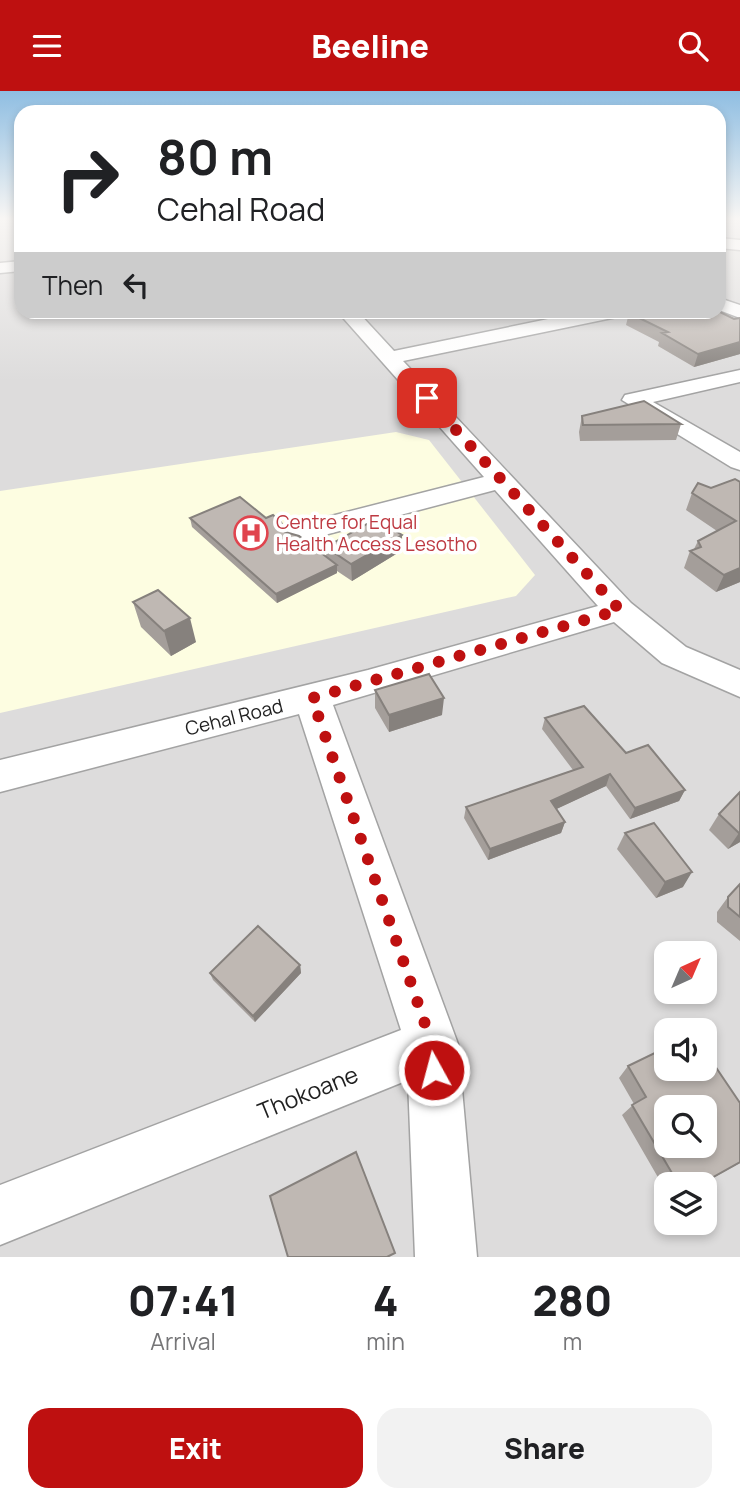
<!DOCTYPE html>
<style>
body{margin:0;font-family:Manrope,sans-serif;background:#f2f2f2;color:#202124;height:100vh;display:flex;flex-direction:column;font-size:26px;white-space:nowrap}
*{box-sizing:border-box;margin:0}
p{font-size:23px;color:#757577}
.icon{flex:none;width:38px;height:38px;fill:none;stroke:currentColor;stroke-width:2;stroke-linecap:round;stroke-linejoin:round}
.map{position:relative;height:1166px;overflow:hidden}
.side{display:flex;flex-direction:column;background:#fff;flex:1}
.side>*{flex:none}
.hud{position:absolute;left:14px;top:14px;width:712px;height:214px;border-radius:21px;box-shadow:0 4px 10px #0003;background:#fff;color:#202124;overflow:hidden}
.needle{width:46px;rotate:44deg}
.controls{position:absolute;left:654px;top:850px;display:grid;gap:14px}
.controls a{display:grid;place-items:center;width:63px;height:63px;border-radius:14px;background:#fff;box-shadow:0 4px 10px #0003;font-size:35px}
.pin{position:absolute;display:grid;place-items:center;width:60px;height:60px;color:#fff;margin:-30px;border-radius:14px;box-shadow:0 4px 10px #0006}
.me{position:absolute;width:77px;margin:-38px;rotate:353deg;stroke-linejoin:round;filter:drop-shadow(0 0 5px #0008)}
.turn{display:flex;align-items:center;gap:24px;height:147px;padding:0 28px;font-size:32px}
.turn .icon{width:91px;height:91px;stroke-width:2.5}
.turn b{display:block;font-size:49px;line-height:60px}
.then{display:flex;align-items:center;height:66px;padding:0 28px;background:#0003;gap:14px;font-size:26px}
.eta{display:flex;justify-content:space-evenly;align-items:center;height:119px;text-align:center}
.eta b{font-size:42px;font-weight:800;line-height:49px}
.action{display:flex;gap:14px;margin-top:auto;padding:14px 28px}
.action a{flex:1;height:80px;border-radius:21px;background:#be1010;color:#fff;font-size:28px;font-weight:800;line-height:80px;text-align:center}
.action a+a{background:#f2f2f2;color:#202124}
header{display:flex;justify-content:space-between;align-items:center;height:91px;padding:0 28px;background:#be1010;color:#fff;font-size:32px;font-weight:800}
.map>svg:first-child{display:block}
.residential{fill:#dddcdc;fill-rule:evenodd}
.education{fill:#fdfde1}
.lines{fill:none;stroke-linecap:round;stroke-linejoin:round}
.minor-casing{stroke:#a3a3a3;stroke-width:3}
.minor{fill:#fff;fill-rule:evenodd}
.wall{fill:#a49e9a}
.shaded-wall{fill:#86817d}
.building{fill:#bfb8b3;stroke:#86817d;stroke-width:2;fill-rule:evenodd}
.route{stroke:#be1010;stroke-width:12;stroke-dasharray:0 21.6}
.labels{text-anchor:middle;stroke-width:7;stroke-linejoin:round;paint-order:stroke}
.health-label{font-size:19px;fill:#be3a42;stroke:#fff;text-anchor:start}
.street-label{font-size:19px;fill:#1f1f1f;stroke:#fff}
.near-street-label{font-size:23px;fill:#1f1f1f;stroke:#fff}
</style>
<header><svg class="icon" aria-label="menu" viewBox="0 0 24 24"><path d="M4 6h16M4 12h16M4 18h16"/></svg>Beeline<svg class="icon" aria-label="search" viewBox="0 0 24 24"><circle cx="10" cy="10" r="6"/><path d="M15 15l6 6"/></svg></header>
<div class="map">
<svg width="740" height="1166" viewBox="0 0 740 1166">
<rect width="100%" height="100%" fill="#efece6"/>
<path class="residential" d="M 0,127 L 21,127 L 21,220 L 719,220 L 719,127 L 740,127 L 740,1166 L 0,1166 ZM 667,863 L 705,863 L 705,901 L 667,901 ZM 667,940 L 705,940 L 705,978 L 667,978 ZM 667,1017 L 705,1017 L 705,1055 L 667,1055 ZM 667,1094 L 705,1094 L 705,1132 L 667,1132 Z"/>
<path class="education" d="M 396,341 L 429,349 L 535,484 L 516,505 L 0,622 L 0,400 Z"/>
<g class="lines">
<defs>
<path id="minor" d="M 719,147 L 740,149 L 740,159 L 719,157 Z
M 21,170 L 21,180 L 0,182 L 0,172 Z
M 719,207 L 740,214 L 740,227 L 719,219 Z
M 337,220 L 357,220 L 394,260 L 587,220 L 626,220 L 617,226 L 403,270 L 631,512 L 686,556 L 740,579 L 740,606 L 662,572 L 614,531 L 333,614 L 458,953 L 477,1166 L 415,1166 L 408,989 L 0,1154 L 0,1094 L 401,939 L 299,623 L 0,701 L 0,669 L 368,579 L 598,515 L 495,399 L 298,451 L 288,448 L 284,442 L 288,436 L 484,386 Z
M 740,279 L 740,291 L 653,311 L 740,361 L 740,379 L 731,376 L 622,309 L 625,304 Z"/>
</defs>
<use href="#minor" class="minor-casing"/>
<use href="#minor" class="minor"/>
</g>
<path class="wall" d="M 629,222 L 734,228 L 740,227 L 740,263 L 694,276 L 658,255 L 659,251 L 626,234 Z
M 582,325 L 681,333 L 676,349 L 580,350 L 579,341 Z
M 740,391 L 740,491 L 716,501 L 684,477 L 690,460 L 694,458 L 698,450 L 717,440 L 686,419 L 692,402 Z
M 190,427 L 266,427 L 285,441 L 326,466 L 326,456 L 402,444 L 401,460 L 352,490 L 337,480 L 337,482 L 277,512 L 192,436 Z
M 133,511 L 196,551 L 171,565 L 141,536 Z
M 375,599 L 442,624 L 389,641 L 375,617 Z
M 545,627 L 626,662 L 685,699 L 679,710 L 630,728 L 606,695 L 556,718 L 565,731 L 561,742 L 488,769 L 464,727 L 466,716 L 573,679 L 542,638 Z
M 740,701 L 740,751 L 728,758 L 709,739 L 719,723 Z
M 625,742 L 683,796 L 656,807 L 617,758 Z
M 740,793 L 740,850 L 717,831 L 717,821 L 728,806 Z
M 300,874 L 301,882 L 255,931 L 213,889 L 210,882 Z
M 628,975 L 740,1072 L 700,1094 L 667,1094 L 667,1102 L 622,1024 L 634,1013 L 619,987 Z"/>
<path class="shaded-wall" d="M 740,251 L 740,263 L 694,276 L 698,263 Z
M 402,444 L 401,460 L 352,490 L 351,473 Z
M 337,474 L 337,482 L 277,512 L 276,503 Z
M 740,477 L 740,491 L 716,501 L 724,484 Z
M 190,527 L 196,551 L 171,565 L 164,540 Z
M 444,607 L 442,624 L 389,641 L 389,624 Z
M 610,683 L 606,695 L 548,722 L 551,710 Z
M 685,699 L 679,710 L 630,728 L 635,717 Z
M 565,731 L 561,742 L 488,769 L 490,758 Z
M 740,741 L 740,751 L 728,758 L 739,742 Z
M 692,781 L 683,796 L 656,807 L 665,791 Z
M 300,874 L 301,882 L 255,931 L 253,925 Z"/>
<path class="building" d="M 637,220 L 718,220 L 734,228 L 740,227 L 740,251 L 698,263 L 662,242 L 668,241 L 629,222 Z
M 644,310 L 681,333 L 583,334 L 582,325 Z
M 735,388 L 740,391 L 740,477 L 724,484 L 690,460 L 701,456 L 698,450 L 736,430 L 692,402 L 698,392 L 711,397 Z
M 240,406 L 266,427 L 273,424 L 281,431 L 285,441 L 299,445 L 337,474 L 276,503 L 190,427 Z
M 376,428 L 402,444 L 351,473 L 326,456 Z
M 158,499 L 190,527 L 164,540 L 133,511 Z
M 429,583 L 444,607 L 389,624 L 375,599 Z
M 584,615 L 626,662 L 648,654 L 685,699 L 635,717 L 610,683 L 551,710 L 565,731 L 490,758 L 466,716 L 583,676 L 545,627 Z
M 740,701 L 740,741 L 739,742 L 719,723 Z
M 654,732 L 692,781 L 665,791 L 625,742 Z
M 740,793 L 740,826 L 728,816 L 728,806 Z
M 258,835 L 300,874 L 253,925 L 210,882 Z
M 667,956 L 667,978 L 693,978 L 697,984 L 715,975 L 740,1012 L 740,1071 L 699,1094 L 679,1094 L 632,1014 L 646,1006 L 628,975 ZM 667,1017 L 705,1017 L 705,1055 L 667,1055 Z
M 356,1061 L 395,1162 L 387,1166 L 288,1166 L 270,1105 Z"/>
<linearGradient id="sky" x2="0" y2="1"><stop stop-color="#8fbee2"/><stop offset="0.44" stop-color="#f8f6f4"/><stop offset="1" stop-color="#f8f6f4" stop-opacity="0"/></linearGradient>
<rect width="740" height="290" fill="url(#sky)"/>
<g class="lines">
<path class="route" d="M 427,307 L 620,519 L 312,607 L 432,953 L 434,979"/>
</g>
<defs>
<symbol id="hospital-ring" viewBox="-11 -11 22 22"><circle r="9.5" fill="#fff" stroke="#e0444e" stroke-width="1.5"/><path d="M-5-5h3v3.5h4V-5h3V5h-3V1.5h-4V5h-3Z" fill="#e0444e"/></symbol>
</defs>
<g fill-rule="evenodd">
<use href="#hospital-ring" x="232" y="423" width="38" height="38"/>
</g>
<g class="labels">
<g class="health-label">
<text x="276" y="438">Centre for Equal<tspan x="276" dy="22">Health Access Lesotho</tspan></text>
</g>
<g class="street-label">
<text transform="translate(234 626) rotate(-14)" y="7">Cehal Road</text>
</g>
<g class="near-street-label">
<text transform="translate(308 1002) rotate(-22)" y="8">Thokoane</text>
</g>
</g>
</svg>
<div class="controls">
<a><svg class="needle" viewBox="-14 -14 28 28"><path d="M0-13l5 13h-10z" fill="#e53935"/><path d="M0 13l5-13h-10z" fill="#757577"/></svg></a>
<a><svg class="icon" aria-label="sound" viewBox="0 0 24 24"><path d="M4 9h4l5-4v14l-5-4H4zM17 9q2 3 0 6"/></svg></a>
<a><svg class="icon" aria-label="search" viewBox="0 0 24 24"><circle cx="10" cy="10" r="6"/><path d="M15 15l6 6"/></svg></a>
<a><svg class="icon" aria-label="layers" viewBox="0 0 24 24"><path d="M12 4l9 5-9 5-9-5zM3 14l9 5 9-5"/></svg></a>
</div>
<div class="pin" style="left:427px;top:307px;background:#d93025"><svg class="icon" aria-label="arrive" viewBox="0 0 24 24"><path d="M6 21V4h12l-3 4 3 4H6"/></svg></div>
<svg class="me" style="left:434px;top:979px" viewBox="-20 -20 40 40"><circle r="17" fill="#be1010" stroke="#fff" stroke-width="3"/><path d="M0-11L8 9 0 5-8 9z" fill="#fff"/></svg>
<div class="hud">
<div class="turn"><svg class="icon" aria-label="right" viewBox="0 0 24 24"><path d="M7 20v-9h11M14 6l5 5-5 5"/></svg><div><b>80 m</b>Cehal Road</div></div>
<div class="then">Then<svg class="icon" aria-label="left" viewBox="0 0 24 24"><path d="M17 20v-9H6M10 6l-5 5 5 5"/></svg></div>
</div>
</div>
<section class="side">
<div class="eta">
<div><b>07:41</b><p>Arrival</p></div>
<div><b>4</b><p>min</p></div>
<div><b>280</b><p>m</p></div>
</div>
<div class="action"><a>Exit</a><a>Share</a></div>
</section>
